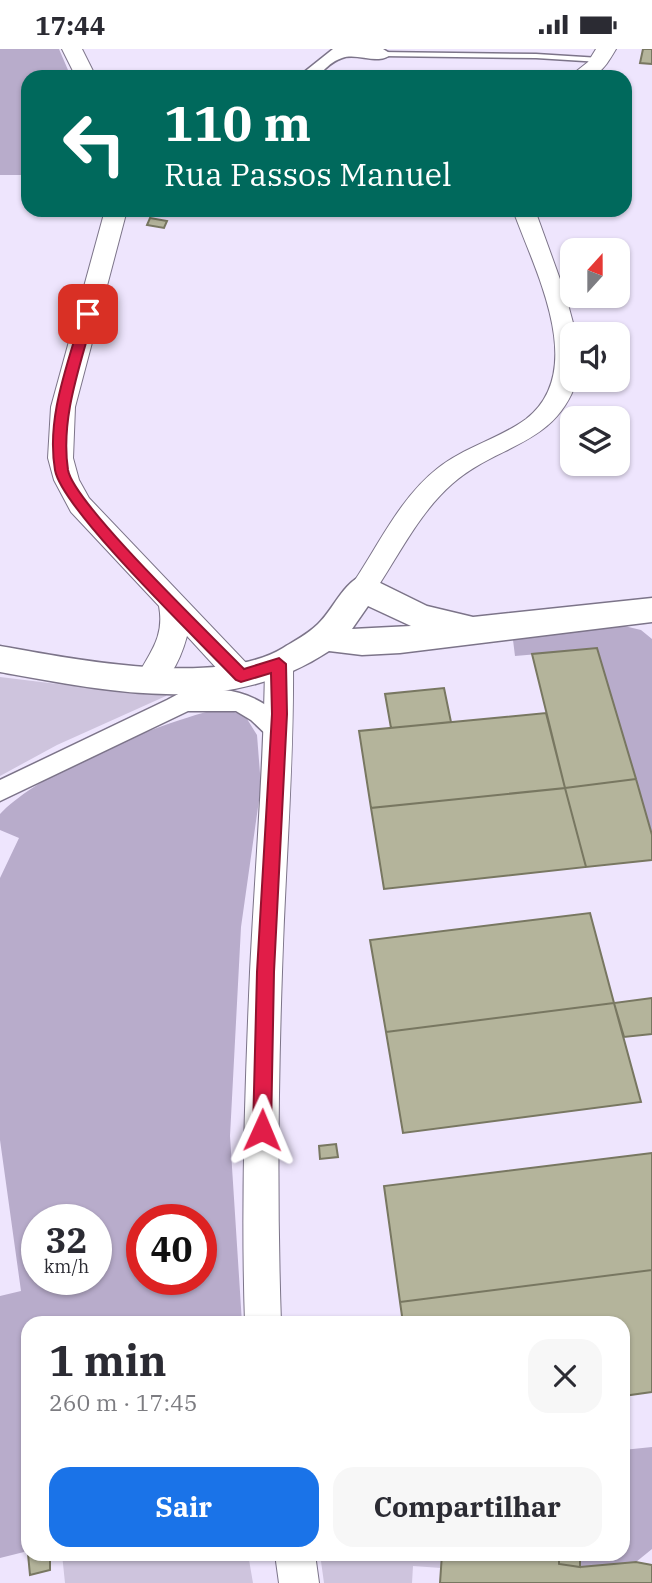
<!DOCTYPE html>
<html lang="pt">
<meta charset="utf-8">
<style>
body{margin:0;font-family:"IBM Plex Serif",serif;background:#f7f7f7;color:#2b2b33;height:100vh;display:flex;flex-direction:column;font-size:26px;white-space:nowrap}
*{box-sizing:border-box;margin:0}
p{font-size:23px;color:#7c7c81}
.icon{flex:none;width:38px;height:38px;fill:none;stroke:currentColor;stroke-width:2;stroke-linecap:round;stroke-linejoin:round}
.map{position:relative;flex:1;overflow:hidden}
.drawer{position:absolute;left:21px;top:1267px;width:609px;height:245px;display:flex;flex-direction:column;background:#fff;border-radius:21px;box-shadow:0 2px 5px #0004}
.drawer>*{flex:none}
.guide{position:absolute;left:21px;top:21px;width:611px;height:147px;border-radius:21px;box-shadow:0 2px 5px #0004;background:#00695c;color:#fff;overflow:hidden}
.needle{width:46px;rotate:21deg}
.fabs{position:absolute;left:560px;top:189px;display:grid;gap:14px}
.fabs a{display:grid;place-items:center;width:70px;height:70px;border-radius:14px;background:#fff;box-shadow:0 2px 5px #0004;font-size:35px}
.speed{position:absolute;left:21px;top:1155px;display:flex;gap:14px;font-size:35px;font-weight:700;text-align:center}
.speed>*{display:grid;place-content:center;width:91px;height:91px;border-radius:50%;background:#fff;box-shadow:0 2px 5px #0004;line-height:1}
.speed small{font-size:18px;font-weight:400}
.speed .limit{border:10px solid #d22;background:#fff;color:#111}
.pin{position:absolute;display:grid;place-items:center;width:60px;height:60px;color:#fff;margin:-30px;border-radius:14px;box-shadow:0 4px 10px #0006}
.me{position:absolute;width:77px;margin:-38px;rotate:1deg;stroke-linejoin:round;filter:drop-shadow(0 0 5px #0008)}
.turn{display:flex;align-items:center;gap:24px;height:147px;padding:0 28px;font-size:32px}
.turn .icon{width:91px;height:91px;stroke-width:2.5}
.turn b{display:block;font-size:49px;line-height:60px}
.round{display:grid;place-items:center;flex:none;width:74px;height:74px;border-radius:21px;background:#f7f7f7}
.head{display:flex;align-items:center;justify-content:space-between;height:119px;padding:0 28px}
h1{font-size:42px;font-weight:700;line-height:52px}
.primary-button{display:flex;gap:14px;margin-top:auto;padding:14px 28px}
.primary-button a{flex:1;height:80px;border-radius:21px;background:#1a73e8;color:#fff;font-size:28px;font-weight:700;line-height:80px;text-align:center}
.primary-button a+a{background:#f7f7f7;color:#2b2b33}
.status{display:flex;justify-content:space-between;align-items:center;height:49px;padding:0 35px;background:#fff;direction:ltr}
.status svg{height:19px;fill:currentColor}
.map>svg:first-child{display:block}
.green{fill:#cec4dd}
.forest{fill:#b8accb;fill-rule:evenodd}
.building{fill:#b4b49b;stroke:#787761;stroke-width:2}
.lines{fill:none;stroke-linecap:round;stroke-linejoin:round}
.service-casing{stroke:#7c7489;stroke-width:3}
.minor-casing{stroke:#7c7489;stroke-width:3}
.tertiary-casing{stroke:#7c7489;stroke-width:2}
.secondary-casing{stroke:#7c7489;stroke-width:3}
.service{fill:#fff;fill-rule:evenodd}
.minor{fill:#fff;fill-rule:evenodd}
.tertiary{fill:#fff;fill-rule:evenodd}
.secondary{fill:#fff;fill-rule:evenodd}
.route{fill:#e11d48;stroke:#92132f;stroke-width:2}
</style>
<div class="status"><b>17:44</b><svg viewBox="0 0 49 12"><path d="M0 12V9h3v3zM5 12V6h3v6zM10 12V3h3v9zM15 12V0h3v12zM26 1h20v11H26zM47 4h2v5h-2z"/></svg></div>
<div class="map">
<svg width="652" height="1534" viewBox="0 0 652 1534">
<rect width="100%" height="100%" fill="#eee5fd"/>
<path class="green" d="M 0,628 L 123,643 L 167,643 L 166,647 L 57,696 L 0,727 Z
M 62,1505 L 248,1505 L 253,1534 L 65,1534 Z
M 320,1505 L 442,1505 L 441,1519 L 413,1517 L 412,1534 L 324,1534 Z"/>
<path class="forest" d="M 0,0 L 59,0 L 71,28 L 28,28 L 28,126 L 0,126 Z
M 620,576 L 641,581 L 652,590 L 652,786 L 597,600 L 515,607 L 513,591 Z
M 218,660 L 244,665 L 257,686 L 261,737 L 241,878 L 230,1087 L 242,1274 L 28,1274 L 28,1502 L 0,1509 L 0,1247 L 21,1242 L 0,1091 L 0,829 L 19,789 L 0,781 L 0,765 C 42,721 159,674 218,660 ZM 37,1171 L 96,1171 L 96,1230 L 37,1230 ZM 142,1171 L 201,1171 L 201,1230 L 142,1230 Z
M 652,1398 L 652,1500 L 636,1513 L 580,1518 L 580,1505 L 623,1505 L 623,1401 Z"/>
<path class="building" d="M 643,0 L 652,0 L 652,15 L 640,14 Z
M 150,169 L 167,172 L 164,179 L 147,176 Z
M 597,599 L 636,730 L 565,739 L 532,605 Z
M 444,639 L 451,673 L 391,679 L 385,645 Z
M 546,664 L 565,739 L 371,759 L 359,682 Z
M 636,730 L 652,786 L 652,811 L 586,818 L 565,739 Z
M 565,739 L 586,818 L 384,840 L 371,759 Z
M 590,864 L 614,954 L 386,983 L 370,891 Z
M 652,949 L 652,985 L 624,988 L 614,954 Z
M 614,954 L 641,1053 L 403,1084 L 386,983 Z
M 336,1095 L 338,1108 L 320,1110 L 319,1097 Z
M 652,1104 L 652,1221 L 400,1253 L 384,1137 Z
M 652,1221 L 652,1343 L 623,1347 L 623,1274 L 403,1274 L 400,1253 Z
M 28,1505 L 50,1505 L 50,1521 L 30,1526 Z
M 442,1505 L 559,1505 L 559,1515 L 580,1518 L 636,1513 L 652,1516 L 652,1534 L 440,1534 Z
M 559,1505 L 580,1505 L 580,1518 L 559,1515 Z"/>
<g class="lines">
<defs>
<path id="service" d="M 380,3 L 536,5 L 600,9 L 604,11 L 600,13 L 536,9 L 383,7 L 380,7 Z"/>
<path id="minor" d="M 333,0 L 383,0 L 391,5 C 379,17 357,3 342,9 C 320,17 329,28 298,28 Z
M 221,622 L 229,624 L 232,631 L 223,641 C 249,643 279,659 291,683 L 287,690 L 279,693 L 271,690 L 251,671 L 236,662 L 188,662 L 0,752 L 0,731 L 167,651 Z"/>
<path id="tertiary" d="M 62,0 L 82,0 L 96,28 L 76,28 Z
M 596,0 L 616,0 C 601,25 599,28 569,28 L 588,13 Z
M 105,161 L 127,161 L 75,358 L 73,409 L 79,431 L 89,449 L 251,619 L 255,627 L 251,635 L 241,638 L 231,635 L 187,587 C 181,609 166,647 140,638 L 136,630 C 149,604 165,589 159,557 L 71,463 L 54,431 L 48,409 L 51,358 Z
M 513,161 L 535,161 L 565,244 L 576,285 L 572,285 L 572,331 L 577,331 C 556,397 497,395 452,435 C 418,465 398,508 373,545 L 364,548 L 355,545 L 351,538 L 355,531 C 380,493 401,448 438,419 C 464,398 499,390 526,370 C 589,321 534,220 513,161 Z
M 279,604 L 289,607 L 293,615 C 294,718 285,820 282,923 C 278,1040 277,1157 281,1274 L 245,1274 C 241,1157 245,1040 250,923 C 255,820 264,718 265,615 L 269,607 Z
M 275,1505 L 315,1505 L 319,1534 L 279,1534 Z"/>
<path id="secondary" d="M 364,526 L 427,557 L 473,568 L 652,549 L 652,573 L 400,604 L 362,606 L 329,602 C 228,669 112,643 0,623 L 0,597 C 73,610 217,639 283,599 C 294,592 308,585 318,575 C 334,560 343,533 364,526 ZM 368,557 L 411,577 L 352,580 Z"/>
</defs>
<use href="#service" class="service-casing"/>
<use href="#minor" class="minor-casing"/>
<use href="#tertiary" class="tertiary-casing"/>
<use href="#secondary" class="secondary-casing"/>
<use href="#service" class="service"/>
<use href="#minor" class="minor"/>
<use href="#tertiary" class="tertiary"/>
<use href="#secondary" class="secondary"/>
</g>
<path class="route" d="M 88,261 L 94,265 C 81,315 60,368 68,421 C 74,455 212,587 244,620 L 279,609 L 286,615 L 287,665 L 274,923 L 271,1081 L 268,1087 L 262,1090 L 256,1087 L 253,1081 L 257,923 L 272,665 L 271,624 L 241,633 L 236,631 C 201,594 62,461 55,421 C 46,368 68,315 82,265 Z"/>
</svg>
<div class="fabs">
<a><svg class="needle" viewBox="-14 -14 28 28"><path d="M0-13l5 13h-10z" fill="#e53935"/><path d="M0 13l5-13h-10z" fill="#7c7c81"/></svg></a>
<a><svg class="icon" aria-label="sound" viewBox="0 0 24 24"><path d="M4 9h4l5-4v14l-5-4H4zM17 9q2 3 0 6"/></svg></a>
<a><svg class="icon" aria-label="layers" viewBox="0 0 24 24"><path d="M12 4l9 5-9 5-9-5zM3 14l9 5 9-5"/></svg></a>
</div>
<div class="speed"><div>32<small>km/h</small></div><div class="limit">40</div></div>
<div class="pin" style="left:88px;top:265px;background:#d93025"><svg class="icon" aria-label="arrive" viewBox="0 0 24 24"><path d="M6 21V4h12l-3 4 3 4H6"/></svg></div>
<svg class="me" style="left:262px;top:1081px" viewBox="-20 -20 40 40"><path d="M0-17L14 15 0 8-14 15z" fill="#e11d48" stroke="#fff" stroke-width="4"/></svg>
<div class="guide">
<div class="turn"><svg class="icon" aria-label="left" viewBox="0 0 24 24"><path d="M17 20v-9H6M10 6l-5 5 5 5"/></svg><div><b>110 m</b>Rua Passos Manuel</div></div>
</div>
<section class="drawer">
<div class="head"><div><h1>1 min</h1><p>260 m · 17:45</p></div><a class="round"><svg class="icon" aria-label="close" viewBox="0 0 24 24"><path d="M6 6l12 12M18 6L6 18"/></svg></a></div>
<div class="primary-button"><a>Sair</a><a>Compartilhar</a></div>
</section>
</div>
